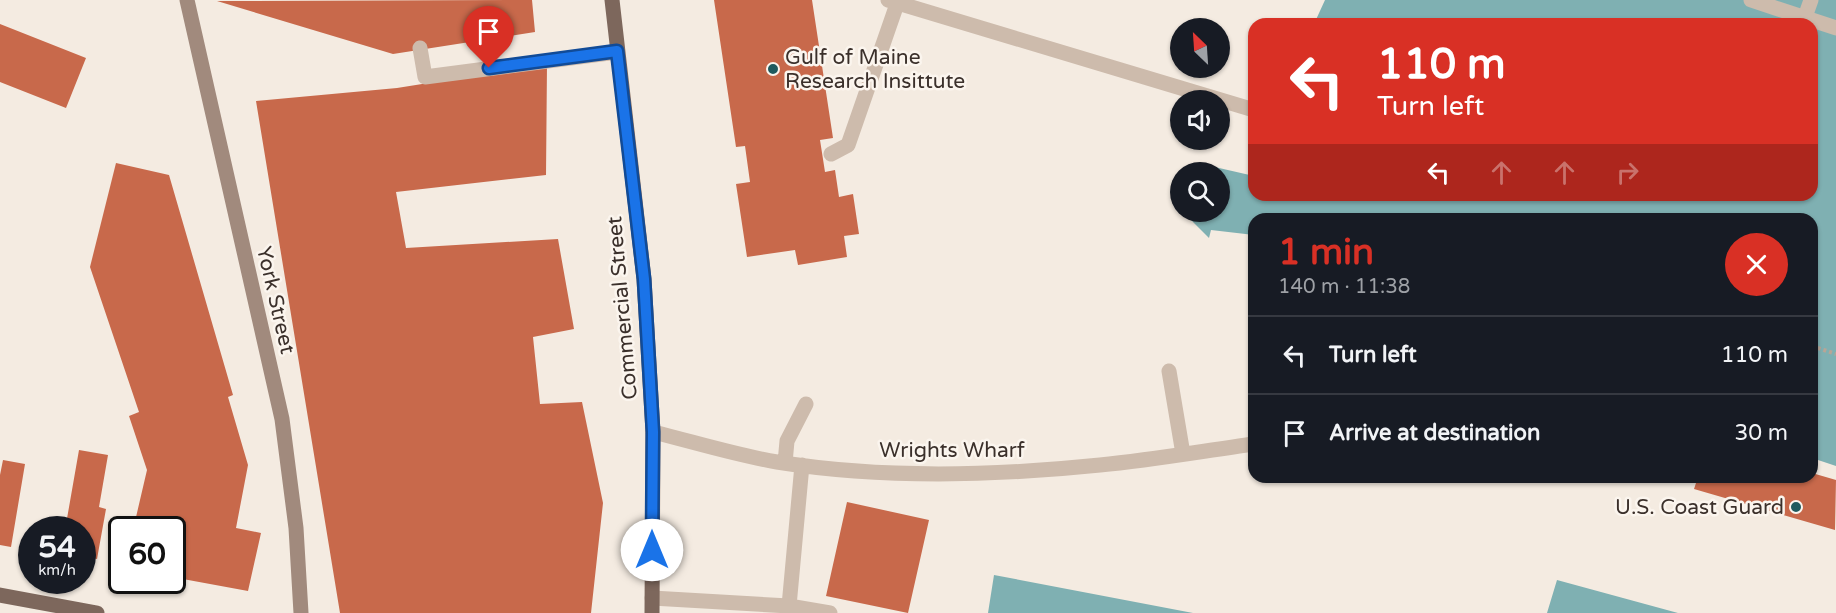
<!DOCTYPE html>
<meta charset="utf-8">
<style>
body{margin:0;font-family:"Varela Round",sans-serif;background:#242831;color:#f1f3f6;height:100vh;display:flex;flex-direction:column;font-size:22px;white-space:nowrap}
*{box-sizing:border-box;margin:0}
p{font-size:20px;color:#9ea1a6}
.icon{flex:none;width:33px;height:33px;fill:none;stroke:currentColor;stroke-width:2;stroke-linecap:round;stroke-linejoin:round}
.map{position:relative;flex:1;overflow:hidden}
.sheet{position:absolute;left:1248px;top:213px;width:570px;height:270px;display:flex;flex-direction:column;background:#171b24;border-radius:18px;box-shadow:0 2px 4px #0004}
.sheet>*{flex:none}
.hud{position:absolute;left:1248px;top:18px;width:570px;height:183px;border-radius:18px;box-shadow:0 2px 4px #0004;background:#d93025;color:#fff;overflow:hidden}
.needle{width:39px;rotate:335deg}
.buttons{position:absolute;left:1170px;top:18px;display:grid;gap:12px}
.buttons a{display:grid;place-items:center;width:60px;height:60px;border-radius:50%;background:#171b24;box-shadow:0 2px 4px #0004;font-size:30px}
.speed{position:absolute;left:18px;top:516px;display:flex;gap:12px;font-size:30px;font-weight:700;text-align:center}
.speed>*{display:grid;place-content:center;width:78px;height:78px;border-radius:50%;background:#171b24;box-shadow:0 2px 4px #0004;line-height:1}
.speed small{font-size:15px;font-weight:400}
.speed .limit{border:3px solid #111;border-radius:9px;background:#fff;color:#111}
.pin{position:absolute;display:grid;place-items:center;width:51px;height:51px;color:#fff;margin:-62px -26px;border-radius:50% 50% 50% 0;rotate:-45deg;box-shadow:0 0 6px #0007}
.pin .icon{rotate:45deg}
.me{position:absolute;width:66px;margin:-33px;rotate:0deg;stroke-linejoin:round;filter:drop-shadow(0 0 4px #0008)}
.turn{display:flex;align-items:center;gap:21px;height:126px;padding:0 30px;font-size:27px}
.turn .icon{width:78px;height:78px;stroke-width:2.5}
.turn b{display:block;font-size:42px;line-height:51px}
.lanes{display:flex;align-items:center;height:57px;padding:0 30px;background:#0003;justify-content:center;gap:30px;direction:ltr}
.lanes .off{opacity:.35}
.round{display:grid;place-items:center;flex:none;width:63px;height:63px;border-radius:32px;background:#242831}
.overview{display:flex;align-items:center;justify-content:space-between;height:102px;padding:0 30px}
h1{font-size:36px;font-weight:800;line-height:45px;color:#d93025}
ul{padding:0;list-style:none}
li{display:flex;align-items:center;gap:18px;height:78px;padding:0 30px;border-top:2px solid #363941}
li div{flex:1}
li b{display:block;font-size:22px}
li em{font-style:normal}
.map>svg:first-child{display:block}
.water{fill:#7fb0b2}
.building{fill:#c8694b}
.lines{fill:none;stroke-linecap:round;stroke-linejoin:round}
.path{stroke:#b9a596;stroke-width:4;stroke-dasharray:3 3;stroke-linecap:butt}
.lane{stroke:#cdbbac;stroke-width:15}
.street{stroke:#cdbbac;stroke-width:15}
.secondary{stroke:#a18a7d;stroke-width:15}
.primary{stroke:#7d675c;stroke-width:15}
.route-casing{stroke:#114b97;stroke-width:15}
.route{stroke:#1a73e8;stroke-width:10}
.poi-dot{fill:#1f5a5e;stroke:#fbf5ee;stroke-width:2}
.labels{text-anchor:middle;stroke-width:5;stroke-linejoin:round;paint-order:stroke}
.poi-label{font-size:21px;fill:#3b302b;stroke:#fbf5ee;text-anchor:start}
.street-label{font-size:21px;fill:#3b302b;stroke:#fbf5ee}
</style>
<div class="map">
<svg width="1836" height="613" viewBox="0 0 1836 613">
<rect width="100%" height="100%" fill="#f4ebe1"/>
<path class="water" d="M 1325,0 L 1836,0 L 1836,466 L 1812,458 L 1812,219 L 1254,219 L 1254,235 L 1211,230 L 1209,238 L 1191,220 L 1193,212 L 1220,212 L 1220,172 L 1204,172 L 1206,165 L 1254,176 L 1254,195 L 1812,195 L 1812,24 L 1314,24 Z
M 994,575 L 1193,613 L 988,613 Z
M 1557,580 L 1678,613 L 1547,613 Z"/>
<path class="building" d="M 532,0 L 535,32 L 393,54 L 217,1 Z
M 714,0 L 812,0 L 833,138 L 820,140 L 825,172 L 835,170 L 839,197 L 853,194 L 859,234 L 844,236 L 847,257 L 798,265 L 795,250 L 747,257 L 736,184 L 750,182 L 745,146 L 736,147 Z
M 0,24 L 86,58 L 66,108 L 0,82 Z
M 547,64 L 546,175 L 396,192 L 406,248 L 558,239 L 574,329 L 533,337 L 540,404 L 582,402 L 603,503 L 591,613 L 340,613 L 256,101 L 397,88 Z
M 116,163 L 169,175 L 233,395 L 228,397 L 248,465 L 236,528 L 261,533 L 248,591 L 172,577 L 172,530 L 133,530 L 147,470 L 129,416 L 139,412 L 90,267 Z
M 79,450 L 108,455 L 99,507 L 106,509 L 97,559 L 82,556 L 82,530 L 65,530 Z
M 3,460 L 25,464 L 11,547 L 0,545 L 0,475 Z
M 1812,473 L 1836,480 L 1835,530 L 1694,489 L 1698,477 L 1812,477 Z
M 847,502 L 929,520 L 908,613 L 826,596 Z"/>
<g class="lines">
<path class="path" d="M 1812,346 L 1836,354"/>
<path class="lane" d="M 888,0 L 1254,110
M 1805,17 L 1811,0
M 420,48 L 425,77 L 617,52
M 831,154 L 848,145 L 897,4
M 1169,371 L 1183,454
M 653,432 C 694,442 735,455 777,462 C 883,479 994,476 1100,465 C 1152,460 1203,451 1254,444
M 785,463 L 787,441 L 806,404
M 652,598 L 789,606 L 830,613
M 789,606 L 802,465"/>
<path class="street" d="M 1751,0 L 1836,28"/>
<path class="secondary" d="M 187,0 L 282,419 L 296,528 L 301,613"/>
<path class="primary" d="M 612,0 L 644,279 L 653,432 L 652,613
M 0,595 L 97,613"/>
</g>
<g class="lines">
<defs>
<path id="route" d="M 489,68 L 617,51 L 644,279 L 653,432 L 652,550"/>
</defs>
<use href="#route" class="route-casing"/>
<use href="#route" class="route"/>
</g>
<g class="poi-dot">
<circle cx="773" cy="69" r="6"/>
<circle cx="1796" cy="507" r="6"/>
</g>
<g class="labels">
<g class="poi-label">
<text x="785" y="64">Gulf of Maine<tspan x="785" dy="24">Research Insittute</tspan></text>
<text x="1784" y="514" text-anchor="end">U.S. Coast Guard</text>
</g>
<g class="street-label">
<text transform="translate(276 300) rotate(77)" y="7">York Street</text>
<text transform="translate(622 308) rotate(-95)" y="7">Commercial Street</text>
<text x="952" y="457">Wrights Wharf</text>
</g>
</g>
</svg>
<div class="buttons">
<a><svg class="needle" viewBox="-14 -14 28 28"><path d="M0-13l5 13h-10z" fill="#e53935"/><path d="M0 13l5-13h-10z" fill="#9ea1a6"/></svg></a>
<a><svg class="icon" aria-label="sound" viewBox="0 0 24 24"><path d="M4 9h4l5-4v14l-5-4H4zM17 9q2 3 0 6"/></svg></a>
<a><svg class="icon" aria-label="search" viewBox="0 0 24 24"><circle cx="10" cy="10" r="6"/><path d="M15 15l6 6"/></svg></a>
</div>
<div class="speed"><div>54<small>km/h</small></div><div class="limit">60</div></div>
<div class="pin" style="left:489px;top:68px;background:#d93025"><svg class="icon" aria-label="arrive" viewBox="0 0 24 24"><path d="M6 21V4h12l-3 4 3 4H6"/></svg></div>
<svg class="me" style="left:652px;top:550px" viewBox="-20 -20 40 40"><circle r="19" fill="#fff"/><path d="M0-13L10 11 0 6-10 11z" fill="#1a73e8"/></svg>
<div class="hud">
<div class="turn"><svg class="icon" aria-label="left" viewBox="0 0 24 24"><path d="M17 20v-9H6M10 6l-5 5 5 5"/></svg><div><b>110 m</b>Turn left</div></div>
<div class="lanes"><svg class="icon" aria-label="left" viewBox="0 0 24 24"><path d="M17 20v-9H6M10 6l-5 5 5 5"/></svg><svg class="icon off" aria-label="ahead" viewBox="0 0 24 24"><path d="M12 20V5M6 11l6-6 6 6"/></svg><svg class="icon off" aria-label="ahead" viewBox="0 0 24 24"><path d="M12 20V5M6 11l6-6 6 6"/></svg><svg class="icon off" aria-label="right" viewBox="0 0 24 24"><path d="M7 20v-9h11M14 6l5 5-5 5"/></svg></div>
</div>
<section class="sheet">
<div class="overview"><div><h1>1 min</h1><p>140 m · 11:38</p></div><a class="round" style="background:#d93025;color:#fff"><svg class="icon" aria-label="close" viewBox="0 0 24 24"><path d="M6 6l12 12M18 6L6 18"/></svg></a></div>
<ul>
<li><svg class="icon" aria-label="left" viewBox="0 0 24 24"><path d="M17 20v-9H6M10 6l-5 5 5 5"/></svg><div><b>Turn left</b></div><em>110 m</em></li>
<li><svg class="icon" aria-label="arrive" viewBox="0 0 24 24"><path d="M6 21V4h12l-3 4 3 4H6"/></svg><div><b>Arrive at destination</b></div><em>30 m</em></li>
</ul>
</section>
</div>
